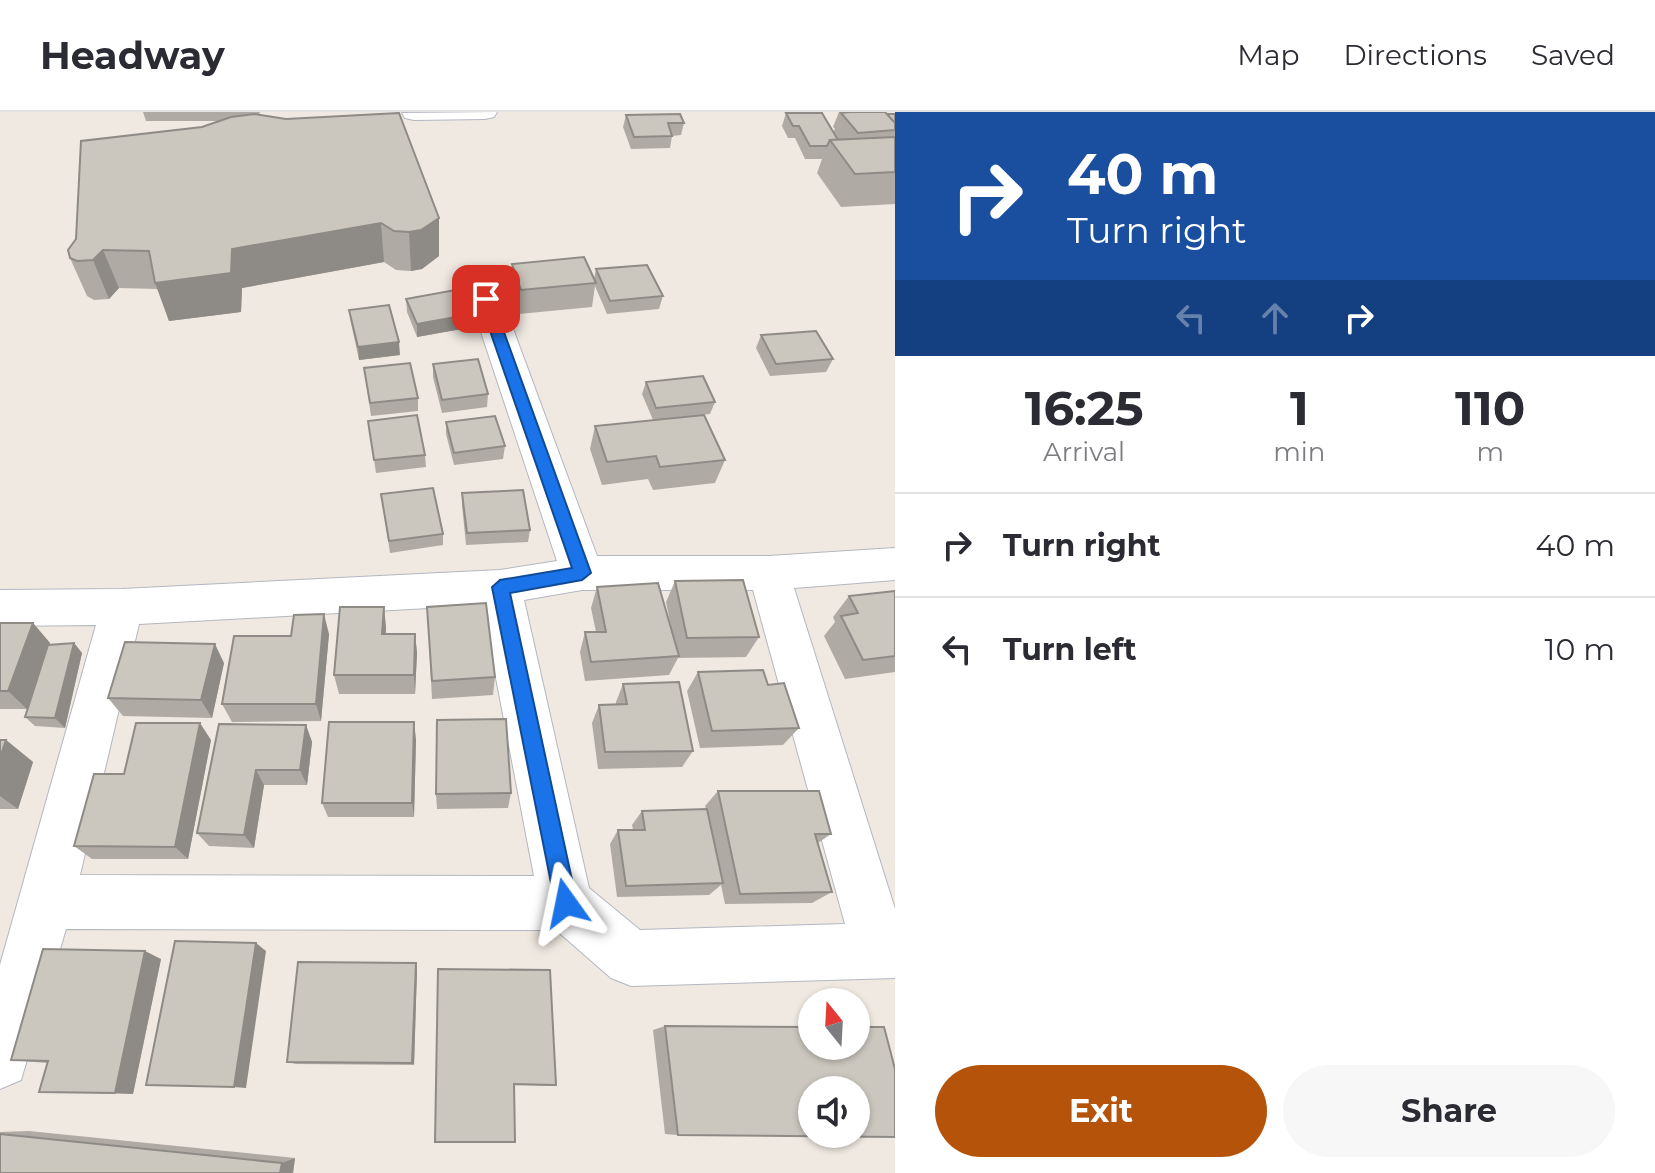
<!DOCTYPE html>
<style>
body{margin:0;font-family:Montserrat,sans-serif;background:#f7f7f7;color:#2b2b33;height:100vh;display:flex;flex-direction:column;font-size:30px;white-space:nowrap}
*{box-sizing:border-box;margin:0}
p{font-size:26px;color:#7c7c81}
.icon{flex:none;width:44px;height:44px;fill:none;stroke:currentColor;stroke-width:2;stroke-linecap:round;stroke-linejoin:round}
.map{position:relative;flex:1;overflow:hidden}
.panel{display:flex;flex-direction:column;background:#fff;width:760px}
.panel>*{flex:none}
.hud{background:#1a4fa0;color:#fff;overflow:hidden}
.needle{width:52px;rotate:342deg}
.tools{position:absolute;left:798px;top:876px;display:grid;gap:16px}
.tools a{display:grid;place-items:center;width:72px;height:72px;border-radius:50%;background:#fff;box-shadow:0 2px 6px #0004;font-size:40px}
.pin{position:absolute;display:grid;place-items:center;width:68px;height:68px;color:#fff;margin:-34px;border-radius:16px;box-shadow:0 4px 12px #0006}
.me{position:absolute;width:88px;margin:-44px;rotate:348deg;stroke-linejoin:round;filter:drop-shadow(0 0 6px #0008)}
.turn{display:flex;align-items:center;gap:28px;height:168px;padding:0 40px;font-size:36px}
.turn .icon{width:104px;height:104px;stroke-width:2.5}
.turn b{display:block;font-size:56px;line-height:68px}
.lanes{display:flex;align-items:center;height:76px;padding:0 40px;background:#0003;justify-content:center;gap:40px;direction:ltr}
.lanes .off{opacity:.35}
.eta{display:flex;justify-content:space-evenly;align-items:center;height:136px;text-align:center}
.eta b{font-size:48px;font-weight:700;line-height:56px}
.primary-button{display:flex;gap:16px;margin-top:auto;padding:16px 40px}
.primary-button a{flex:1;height:92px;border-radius:48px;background:#b45309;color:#fff;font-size:32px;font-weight:700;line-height:92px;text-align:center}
.primary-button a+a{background:#f7f7f7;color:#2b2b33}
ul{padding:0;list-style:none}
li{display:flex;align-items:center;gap:24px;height:104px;padding:0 40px;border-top:2px solid #e1e1e2}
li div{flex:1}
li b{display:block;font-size:30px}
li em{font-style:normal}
header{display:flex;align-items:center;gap:48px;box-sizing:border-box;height:112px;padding:0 40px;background:#fff;border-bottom:2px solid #e1e1e2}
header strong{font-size:38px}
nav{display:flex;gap:44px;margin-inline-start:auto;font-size:28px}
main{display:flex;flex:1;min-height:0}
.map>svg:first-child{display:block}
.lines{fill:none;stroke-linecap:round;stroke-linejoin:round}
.minor-casing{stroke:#b4b7c1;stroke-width:2}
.minor{fill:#fff;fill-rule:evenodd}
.wall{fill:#afaba4}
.shaded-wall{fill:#8e8b86}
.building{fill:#cbc7bf;stroke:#8e8b86;stroke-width:2;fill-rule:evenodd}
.route{fill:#1a73e8;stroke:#114b97;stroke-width:2}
</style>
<header>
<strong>Headway</strong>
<nav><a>Map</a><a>Directions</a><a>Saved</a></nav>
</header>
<main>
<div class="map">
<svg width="895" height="1061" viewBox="0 0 895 1061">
<rect width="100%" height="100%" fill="#efe9e1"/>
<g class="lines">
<defs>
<path id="minor" d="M 497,0 L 494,5 L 485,7 L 414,8 L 405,6 L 402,1 Z
M 486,178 L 497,180 L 502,187 L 597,444 L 769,444 L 895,436 L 895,468 L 794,476 L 895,797 L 895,866 L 631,874 L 611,866 L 556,818 L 66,817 L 21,968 L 0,977 L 0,853 L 96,513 L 0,514 L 0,478 L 122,477 L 500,458 L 557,449 L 470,187 L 475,180 ZM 582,478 L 753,478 L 845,812 L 640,818 L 589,776 L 524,488 ZM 482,493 L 534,764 L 80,763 L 139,512 Z"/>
</defs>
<use href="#minor" class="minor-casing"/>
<use href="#minor" class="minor"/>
</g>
<path class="wall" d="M 143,0 L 260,0 L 259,3 L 439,106 L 439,144 L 422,157 L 411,159 L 396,158 L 384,150 L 242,176 L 241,200 L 169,209 L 158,177 L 119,176 L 109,187 L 94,188 L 87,184 L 70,146 L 221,9 L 146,9 Z
M 839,0 L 885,0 L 887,2 L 895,2 L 895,92 L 841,95 L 817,61 L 822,47 L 805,47 L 795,26 L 788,26 L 782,14 L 786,1 L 833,20 L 835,17 L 833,15 Z
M 626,3 L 684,11 L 681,23 L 672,24 L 670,36 L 631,37 L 623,15 Z
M 512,152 L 594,167 L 596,157 L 663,184 L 659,197 L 607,202 L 595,174 L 592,195 L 519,202 L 510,176 Z
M 406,187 L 467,216 L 417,225 L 407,200 Z
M 349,198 L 400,243 L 359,248 L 351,211 Z
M 761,223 L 833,247 L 826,260 L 770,264 L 756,236 Z
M 433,252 L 488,282 L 487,295 L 442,301 L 433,265 Z
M 364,256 L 418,286 L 418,299 L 371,304 Z
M 646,270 L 715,290 L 710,302 L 653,308 L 642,282 Z
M 446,310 L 505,334 L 503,347 L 454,353 L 446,322 Z
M 595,314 L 725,348 L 715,371 L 653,378 L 648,367 L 602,373 L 590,337 Z
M 370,321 L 425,343 L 426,355 L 376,361 Z
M 462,381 L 530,418 L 528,430 L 466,433 L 462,393 Z
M 381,382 L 443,422 L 443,433 L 390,441 Z
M 675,469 L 759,525 L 746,545 L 678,546 L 669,563 L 585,569 L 580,540 L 585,520 L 596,520 L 591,496 L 597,475 L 671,515 L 666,490 Z
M 895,479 L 895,560 L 845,567 L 824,524 L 835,510 L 833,505 L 849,484 Z
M 384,495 L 386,522 L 415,522 L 417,541 L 415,582 L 339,582 L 334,563 Z
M 427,495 L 495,565 L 493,583 L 432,587 Z
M 0,511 L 33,511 L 50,531 L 49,533 L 74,531 L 82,541 L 65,616 L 35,614 L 25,605 L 27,597 L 0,597 Z
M 329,522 L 321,609 L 232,610 L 222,592 L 291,524 Z
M 224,551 L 212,606 L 123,604 L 108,586 Z
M 698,560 L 768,573 L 799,616 L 783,633 L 700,636 L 687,579 Z
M 623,572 L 693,639 L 682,655 L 598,657 L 592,611 L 599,593 L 616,593 L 616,590 Z
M 219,612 L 306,613 L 312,630 L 307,673 L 264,673 L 254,736 L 209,734 L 197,721 Z
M 416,627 L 414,705 L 328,705 L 322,691 Z
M 0,628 L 6,628 L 33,650 L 18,697 L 0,697 Z
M 211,628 L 188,747 L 92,747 L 74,734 L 124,662 Z
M 718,679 L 831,722 L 818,731 L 832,780 L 812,791 L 725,792 L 721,773 L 709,783 L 617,785 L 610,732 L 618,718 L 633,718 L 632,713 L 642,699 L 706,697 L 705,694 Z
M 511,681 L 508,696 L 437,697 L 436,682 Z
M 161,847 L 133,982 L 39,980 L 47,951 L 11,948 Z
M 438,857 L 556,973 L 549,974 L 514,973 Z
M 417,858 L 414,953 L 296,952 L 287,950 Z
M 665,914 L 678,1023 L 665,1022 L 653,918 Z
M 29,1019 L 295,1046 L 293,1061 L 0,1061 L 0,1020 Z"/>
<path class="shaded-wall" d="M 439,106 L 439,144 L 422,157 L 411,159 L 409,120 Z
M 381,111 L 384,150 L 242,176 L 241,200 L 169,209 L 155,171 L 232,137 Z
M 103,138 L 119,176 L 109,187 L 93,148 Z
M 467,203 L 467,216 L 417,225 L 417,212 Z
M 399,230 L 400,243 L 359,248 L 358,235 Z
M 384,495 L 386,515 L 385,542 L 382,522 Z
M 324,502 L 329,522 L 321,609 L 316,592 Z
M 33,511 L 50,531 L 27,597 L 8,579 Z
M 415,522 L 417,541 L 415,582 L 414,563 Z
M 74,531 L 82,541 L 65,616 L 55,606 Z
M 215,532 L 224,551 L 212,606 L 201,588 Z
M 414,610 L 416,627 L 414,705 L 412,691 Z
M 200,611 L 211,628 L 188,747 L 175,735 Z
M 306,613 L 312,630 L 307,673 L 300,658 Z
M 6,628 L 33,650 L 18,697 L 0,684 L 0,646 Z
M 256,658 L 264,673 L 254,736 L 244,723 Z
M 256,831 L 266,839 L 246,976 L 234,975 Z
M 145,839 L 161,847 L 133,982 L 115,981 Z
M 416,851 L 417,858 L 414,953 L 412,951 Z
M 295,1046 L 293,1061 L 280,1061 L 282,1051 Z"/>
<path class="building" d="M 850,0 L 885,0 L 895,11 L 895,18 L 858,21 L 841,1 Z
M 399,1 L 439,106 L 421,118 L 409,120 L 394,119 L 381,111 L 232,137 L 231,161 L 155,171 L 149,139 L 103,138 L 93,148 L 77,149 L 70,146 L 68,138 L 76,127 L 81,29 L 202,15 L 231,5 L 254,2 L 286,7 Z
M 786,1 L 822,1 L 838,28 L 830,28 L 827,34 L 810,34 L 799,14 L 793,14 Z
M 680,2 L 684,11 L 668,11 L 672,24 L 634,25 L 626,3 Z
M 887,2 L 895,2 L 895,11 Z
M 895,25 L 895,60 L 855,62 L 830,28 Z
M 584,145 L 596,171 L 521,178 L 512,152 Z
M 647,153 L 663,184 L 610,189 L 596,157 Z
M 455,178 L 467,203 L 417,212 L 406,187 Z
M 389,193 L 399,230 L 358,235 L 349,198 Z
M 816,219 L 833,247 L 776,252 L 761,223 Z
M 478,247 L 488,282 L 442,288 L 433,252 Z
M 410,251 L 418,286 L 370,291 L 364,256 Z
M 703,264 L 715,290 L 656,296 L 646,270 Z
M 417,303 L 425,343 L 374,348 L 368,309 Z
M 704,303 L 725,348 L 660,355 L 656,344 L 607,350 L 595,314 Z
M 495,304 L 505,334 L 454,341 L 446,310 Z
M 433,376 L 443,422 L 389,429 L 381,382 Z
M 523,378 L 530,418 L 467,421 L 462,381 Z
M 743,468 L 759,525 L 687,526 L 675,469 Z
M 658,471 L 679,544 L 591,550 L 585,520 L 606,520 L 597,475 Z
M 895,479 L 895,544 L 863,548 L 841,504 L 858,501 L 849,484 Z
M 486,491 L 495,565 L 432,569 L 427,495 Z
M 340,495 L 384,495 L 382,522 L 415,522 L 414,563 L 334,563 Z
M 324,502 L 316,592 L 222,592 L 234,524 L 291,524 L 294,503 Z
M 0,511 L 33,511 L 8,579 L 0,579 Z
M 125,530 L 215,532 L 201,588 L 108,586 Z
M 74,531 L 55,606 L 25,605 L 48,533 Z
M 763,558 L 768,573 L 784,571 L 799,616 L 712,619 L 698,560 Z
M 679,570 L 693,639 L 605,640 L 599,593 L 627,592 L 623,572 Z
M 506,607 L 511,681 L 436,682 L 437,608 Z
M 329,610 L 414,610 L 412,691 L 322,691 Z
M 136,611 L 200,611 L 175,735 L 74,734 L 94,662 L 124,662 Z
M 219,612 L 306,613 L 300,658 L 256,658 L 244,723 L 197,721 Z
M 0,628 L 6,628 L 0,646 Z
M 718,679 L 819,679 L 831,722 L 815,722 L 832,780 L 740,782 Z
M 707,697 L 723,771 L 626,774 L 618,718 L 645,718 L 642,699 Z
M 175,829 L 256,831 L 234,975 L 146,973 Z
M 43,837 L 145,839 L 115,981 L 39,980 L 48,949 L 11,948 Z
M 298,850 L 416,851 L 412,951 L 287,950 Z
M 438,857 L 550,858 L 556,973 L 514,972 L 515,1030 L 435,1030 Z
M 665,914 L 812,915 L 812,934 L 856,934 L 856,915 L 884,915 L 895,957 L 895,1025 L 678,1023 ZM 812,978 L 856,978 L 856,1022 L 812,1022 Z
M 0,1022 L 282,1051 L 280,1061 L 0,1061 Z"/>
<path class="route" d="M 481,184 L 492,187 L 591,461 L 582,468 L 510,481 L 577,791 L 574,799 L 566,802 L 558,799 L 555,791 L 492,475 L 500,468 L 572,456 L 479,187 Z"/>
</svg>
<div class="tools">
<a><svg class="needle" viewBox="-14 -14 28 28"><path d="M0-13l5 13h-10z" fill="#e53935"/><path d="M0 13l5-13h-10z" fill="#7c7c81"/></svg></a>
<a><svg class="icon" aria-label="sound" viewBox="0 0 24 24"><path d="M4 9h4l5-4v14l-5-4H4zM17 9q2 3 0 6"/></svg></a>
</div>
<div class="pin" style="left:486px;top:187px;background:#d93025"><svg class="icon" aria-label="arrive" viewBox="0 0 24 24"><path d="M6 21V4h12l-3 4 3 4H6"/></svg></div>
<svg class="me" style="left:566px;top:791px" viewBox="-20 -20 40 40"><path d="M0-17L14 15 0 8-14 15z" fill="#1a73e8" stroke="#fff" stroke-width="4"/></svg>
</div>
<section class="panel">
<div class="hud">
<div class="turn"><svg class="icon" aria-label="right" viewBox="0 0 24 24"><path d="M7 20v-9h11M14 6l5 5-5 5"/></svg><div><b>40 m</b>Turn right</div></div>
<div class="lanes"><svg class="icon off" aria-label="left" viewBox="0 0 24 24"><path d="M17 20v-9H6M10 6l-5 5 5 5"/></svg><svg class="icon off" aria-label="ahead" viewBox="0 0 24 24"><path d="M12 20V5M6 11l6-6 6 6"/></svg><svg class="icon" aria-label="right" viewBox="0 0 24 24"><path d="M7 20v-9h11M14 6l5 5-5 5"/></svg></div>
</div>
<div class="eta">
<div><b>16:25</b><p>Arrival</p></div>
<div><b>1</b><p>min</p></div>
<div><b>110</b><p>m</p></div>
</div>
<ul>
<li><svg class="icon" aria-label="right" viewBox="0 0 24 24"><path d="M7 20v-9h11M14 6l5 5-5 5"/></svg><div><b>Turn right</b></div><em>40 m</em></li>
<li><svg class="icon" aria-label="left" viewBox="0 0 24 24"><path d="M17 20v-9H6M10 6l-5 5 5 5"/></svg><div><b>Turn left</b></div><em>10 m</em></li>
</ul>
<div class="primary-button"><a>Exit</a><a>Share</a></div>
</section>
</main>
